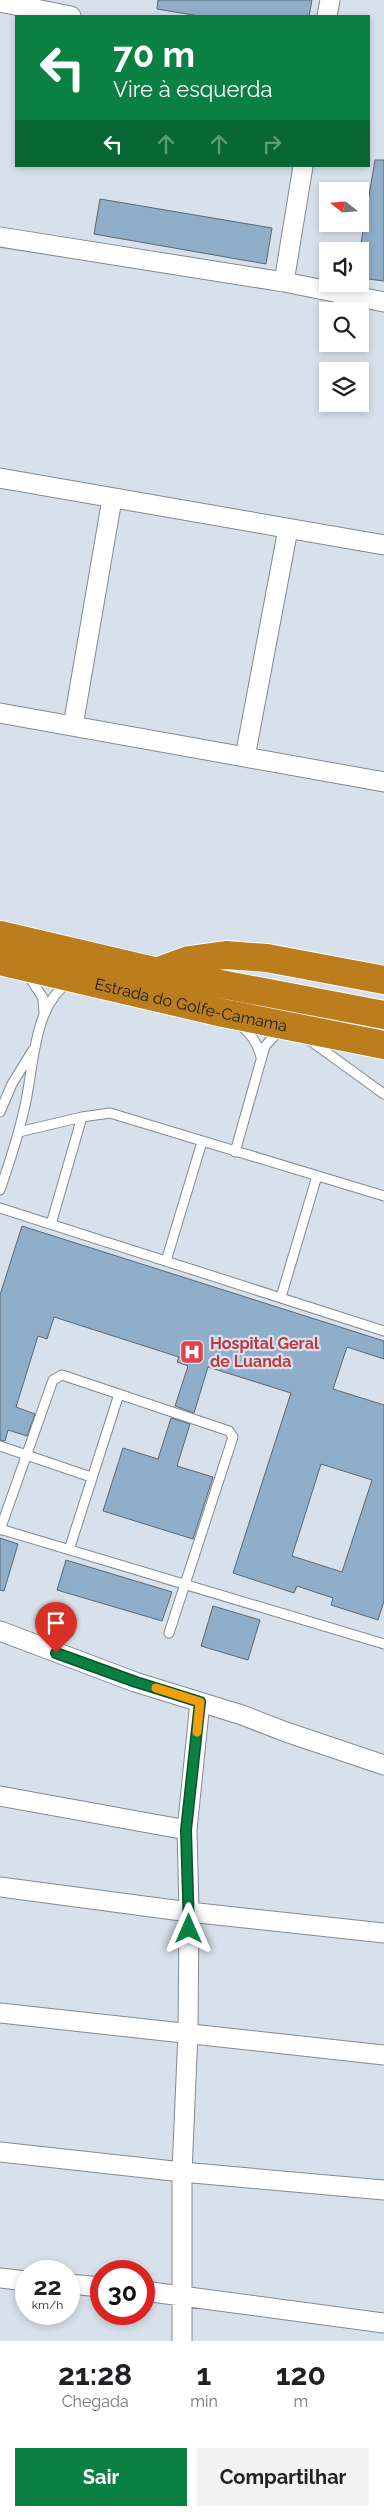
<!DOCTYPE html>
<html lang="pt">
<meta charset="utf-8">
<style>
body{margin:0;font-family:Raleway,sans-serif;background:#f2f2f2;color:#202124;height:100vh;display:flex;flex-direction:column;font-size:19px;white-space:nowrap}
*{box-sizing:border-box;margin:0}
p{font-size:16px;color:#757577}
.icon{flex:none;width:28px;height:28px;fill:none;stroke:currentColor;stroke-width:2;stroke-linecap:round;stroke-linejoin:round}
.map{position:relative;height:2341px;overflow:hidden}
.sheet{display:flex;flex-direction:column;background:#fff;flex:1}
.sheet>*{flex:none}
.top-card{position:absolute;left:15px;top:15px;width:355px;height:152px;border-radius:0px;box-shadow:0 2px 8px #0003;background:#0b8043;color:#fff;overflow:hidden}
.needle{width:32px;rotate:287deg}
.fabs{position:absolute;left:319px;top:182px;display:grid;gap:10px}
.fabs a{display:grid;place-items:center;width:50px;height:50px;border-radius:0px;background:#fff;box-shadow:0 2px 8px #0003;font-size:25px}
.speed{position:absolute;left:15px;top:2260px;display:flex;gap:10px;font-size:25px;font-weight:700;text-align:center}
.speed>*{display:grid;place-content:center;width:65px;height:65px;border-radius:50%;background:#fff;box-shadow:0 2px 8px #0003;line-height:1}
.speed small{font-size:12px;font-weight:400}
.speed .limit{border:8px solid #d22;background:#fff;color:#111}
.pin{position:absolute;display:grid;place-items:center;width:42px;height:42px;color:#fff;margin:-51px -21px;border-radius:50% 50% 50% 0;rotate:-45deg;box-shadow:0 0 5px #0007}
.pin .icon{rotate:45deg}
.me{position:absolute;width:55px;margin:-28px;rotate:0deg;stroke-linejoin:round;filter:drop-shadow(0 0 4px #0008)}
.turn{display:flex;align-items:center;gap:18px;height:105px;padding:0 15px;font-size:22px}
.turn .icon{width:65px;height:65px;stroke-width:2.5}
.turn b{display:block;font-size:35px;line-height:42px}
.lanes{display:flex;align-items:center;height:48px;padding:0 15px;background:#0003;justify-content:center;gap:25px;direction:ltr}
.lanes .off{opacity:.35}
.eta{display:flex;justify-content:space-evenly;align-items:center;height:85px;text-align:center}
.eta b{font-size:30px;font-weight:700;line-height:35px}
.cta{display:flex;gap:10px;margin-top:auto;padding:10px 15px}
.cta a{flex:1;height:58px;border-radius:0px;background:#0b8043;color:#fff;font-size:20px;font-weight:700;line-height:58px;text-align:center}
.cta a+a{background:#f2f2f2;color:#202124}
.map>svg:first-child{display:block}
.building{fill:#8faeca;stroke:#5d666e;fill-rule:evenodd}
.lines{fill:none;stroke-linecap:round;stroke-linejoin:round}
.lane-casing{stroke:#818a93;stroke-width:11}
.street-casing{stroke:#818a93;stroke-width:21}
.highway-casing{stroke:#fff;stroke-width:30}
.lane{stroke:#fff;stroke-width:9}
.street{stroke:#fff;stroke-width:19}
.highway{stroke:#bc7d1d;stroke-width:28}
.route-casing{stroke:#07532c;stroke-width:12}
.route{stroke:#0b8043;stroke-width:9}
.slow{stroke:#f59e0b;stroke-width:9}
.labels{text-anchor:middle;stroke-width:4.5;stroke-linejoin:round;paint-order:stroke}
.street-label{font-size:16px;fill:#1a1d21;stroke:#d7e1eb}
.health-label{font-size:16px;font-weight:bold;fill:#be3a42;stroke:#d7e1eb;text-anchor:start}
</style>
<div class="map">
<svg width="384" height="2341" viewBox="0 0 384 2341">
<rect width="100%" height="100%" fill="#d7e1eb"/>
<path class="building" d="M 158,0 L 312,0 L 309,16 L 199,16 L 157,9 Z
M 375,160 L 384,160 L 384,281 L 360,278 L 360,249 Z
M 100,199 L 272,228 L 266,264 L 94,234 Z
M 22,1226 L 384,1341 L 384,1359 L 347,1347 L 333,1389 L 384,1405 L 384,1601 L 378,1620 L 331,1605 L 333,1598 L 297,1586 L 294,1593 L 233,1573 L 291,1393 L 208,1367 L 194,1413 L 175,1406 L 188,1366 L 177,1362 L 179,1357 L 54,1317 L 47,1339 L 38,1336 L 16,1407 L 35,1414 L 27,1436 L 8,1430 L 5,1441 L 0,1440 L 0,1295 ZM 321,1464 L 372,1480 L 342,1572 L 292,1556 Z
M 171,1418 L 190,1424 L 177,1466 L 213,1477 L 193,1539 L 103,1511 L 123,1448 L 158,1459 Z
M 0,1538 L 18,1544 L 4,1591 L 0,1590 Z
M 66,1560 L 172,1592 L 162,1621 L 57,1590 Z
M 213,1606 L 260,1620 L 248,1660 L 201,1646 Z"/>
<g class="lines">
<defs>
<path id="lane" d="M 28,975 L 43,998 L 44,1014
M 240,1025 C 251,1034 257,1042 261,1057
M 308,1039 L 384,1094
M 0,1112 L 12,1084 L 33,1050
M 19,1132 L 82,1117 L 110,1113 L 384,1196
M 235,1152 L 265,1046 L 280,1030
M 0,1190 C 9,1164 18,1137 24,1110 C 34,1071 32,1007 68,983
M 0,1208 L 384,1331
M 51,1224 L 82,1117
M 166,1261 L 202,1142
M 281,1297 L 317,1176
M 0,1446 L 91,1477
M 0,1529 L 384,1644
M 0,1530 L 53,1380 L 62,1375 L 229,1431 L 233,1437 L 169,1633
M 69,1550 L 119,1394"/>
<path id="street" d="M 0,2 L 71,16
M 327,16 L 330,0
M 0,237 L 284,282 L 384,302
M 284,282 L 303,166
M 0,478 L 384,545
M 0,713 L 384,782
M 73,726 L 112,499
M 245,757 L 288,529
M 0,1631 L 135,1682 L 242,1715 L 286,1732 L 384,1765
M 0,1796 L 187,1830
M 0,1887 L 189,1912 L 384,1933
M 0,2013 L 384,2055
M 0,2152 L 182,2172 L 384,2190
M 0,2278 L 26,2281
M 69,2284 L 101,2287
M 144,2291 L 384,2323
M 182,2341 L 182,2172 L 188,2032 L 189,1912 L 187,1830 L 200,1702"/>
<g id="highway">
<path d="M 0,935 L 158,972 L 384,1015"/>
<path id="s1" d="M 0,961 L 223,1013 L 384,1045"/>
<path d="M 159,971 L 189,960 L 226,955 L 267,958 L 384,980"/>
</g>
</defs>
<use href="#lane" class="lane-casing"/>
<use href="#street" class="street-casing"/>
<use href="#highway" class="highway-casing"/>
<use href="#lane" class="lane"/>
<use href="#street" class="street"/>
<use href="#highway" class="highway"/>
</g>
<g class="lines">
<defs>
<path id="route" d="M 56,1653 L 136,1682 L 200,1702 L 186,1830 L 189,1929"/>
</defs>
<use href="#route" class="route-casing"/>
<use href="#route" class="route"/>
<path class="slow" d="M 156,1688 L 200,1702 L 197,1732"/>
</g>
<defs>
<symbol id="hospital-square" viewBox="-11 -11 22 22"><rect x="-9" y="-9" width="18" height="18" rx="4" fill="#e0444e" stroke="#d7e1eb"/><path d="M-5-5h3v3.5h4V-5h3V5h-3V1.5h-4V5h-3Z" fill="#fff"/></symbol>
</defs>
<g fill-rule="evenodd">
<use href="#hospital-square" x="178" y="1338" width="28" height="28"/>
</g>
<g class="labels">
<g class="street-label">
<text dy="6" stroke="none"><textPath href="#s1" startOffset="196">Estrada do Golfe-Camama</textPath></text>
</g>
<g class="health-label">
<text x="210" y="1349">Hospital Geral<tspan x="210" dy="18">de Luanda</tspan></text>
</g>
</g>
</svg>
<div class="fabs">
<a><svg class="needle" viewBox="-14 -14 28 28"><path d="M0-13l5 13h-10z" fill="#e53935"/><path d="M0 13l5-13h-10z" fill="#757577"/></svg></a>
<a><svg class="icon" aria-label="sound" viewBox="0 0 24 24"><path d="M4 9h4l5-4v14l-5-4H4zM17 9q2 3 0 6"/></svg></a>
<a><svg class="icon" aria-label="search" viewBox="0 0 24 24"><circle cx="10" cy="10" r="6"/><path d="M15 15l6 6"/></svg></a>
<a><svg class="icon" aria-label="layers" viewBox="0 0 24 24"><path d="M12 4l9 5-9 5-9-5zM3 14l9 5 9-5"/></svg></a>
</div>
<div class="speed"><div>22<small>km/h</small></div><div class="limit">30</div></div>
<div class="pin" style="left:56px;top:1653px;background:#d93025"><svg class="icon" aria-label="arrive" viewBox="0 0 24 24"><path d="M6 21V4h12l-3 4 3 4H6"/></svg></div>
<svg class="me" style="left:189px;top:1929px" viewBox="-20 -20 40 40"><path d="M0-17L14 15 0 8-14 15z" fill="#0b8043" stroke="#fff" stroke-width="4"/></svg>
<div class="top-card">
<div class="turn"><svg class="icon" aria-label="left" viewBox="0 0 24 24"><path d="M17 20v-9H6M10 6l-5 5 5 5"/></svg><div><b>70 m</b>Vire à esquerda</div></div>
<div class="lanes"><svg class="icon" aria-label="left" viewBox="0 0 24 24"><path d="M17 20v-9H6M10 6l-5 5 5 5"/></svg><svg class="icon off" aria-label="ahead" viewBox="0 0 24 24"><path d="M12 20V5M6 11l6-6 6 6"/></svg><svg class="icon off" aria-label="ahead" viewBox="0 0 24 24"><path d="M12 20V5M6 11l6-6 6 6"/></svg><svg class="icon off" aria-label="right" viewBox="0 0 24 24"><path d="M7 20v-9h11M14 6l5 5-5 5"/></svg></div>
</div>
</div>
<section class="sheet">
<div class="eta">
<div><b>21:28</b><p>Chegada</p></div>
<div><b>1</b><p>min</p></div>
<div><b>120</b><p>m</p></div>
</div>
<div class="cta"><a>Sair</a><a>Compartilhar</a></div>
</section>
